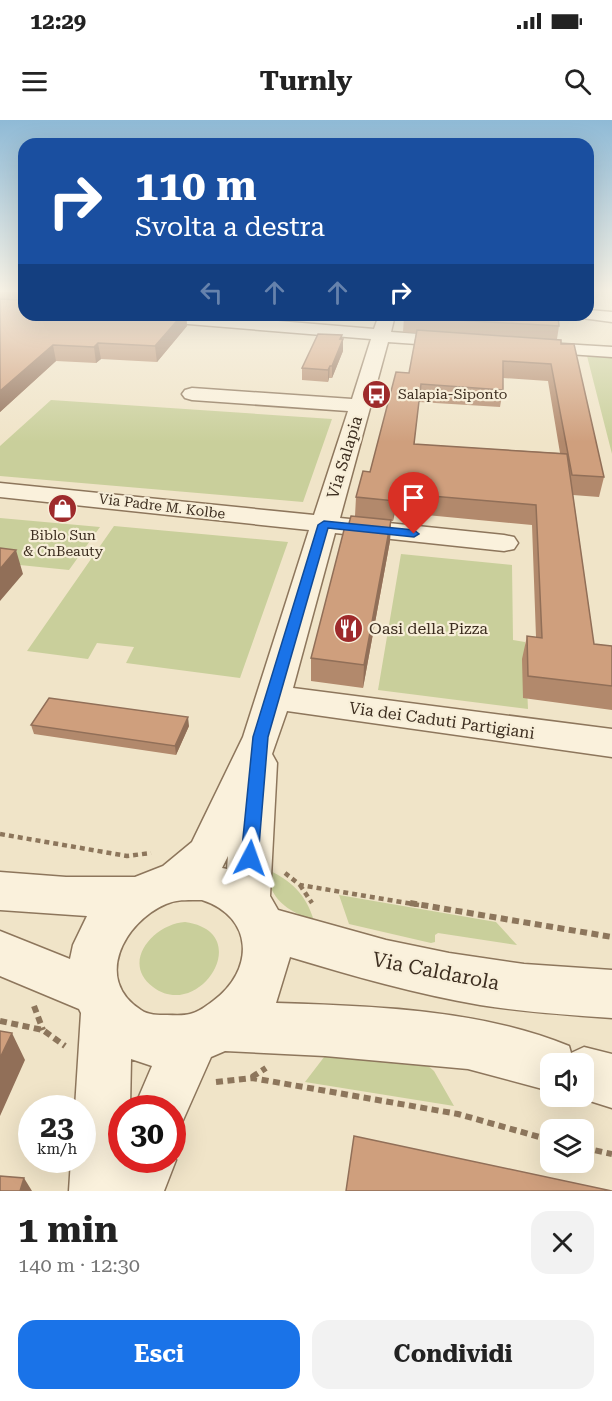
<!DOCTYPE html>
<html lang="it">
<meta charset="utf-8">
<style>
body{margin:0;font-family:"Roboto Serif",serif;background:#f2f2f2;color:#222;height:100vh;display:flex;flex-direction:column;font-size:22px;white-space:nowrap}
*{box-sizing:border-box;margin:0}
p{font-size:20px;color:#767676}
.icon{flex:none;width:33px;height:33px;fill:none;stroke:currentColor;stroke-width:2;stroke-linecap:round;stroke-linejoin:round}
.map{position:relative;height:1071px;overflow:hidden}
.drawer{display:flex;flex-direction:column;background:#fff;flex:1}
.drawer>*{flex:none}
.guide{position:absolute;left:18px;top:18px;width:576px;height:183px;border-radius:18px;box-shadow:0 6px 24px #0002;background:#1a4fa0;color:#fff;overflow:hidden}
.tools{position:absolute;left:540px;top:933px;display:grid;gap:12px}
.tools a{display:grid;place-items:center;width:54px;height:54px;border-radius:12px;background:#fff;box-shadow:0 6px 24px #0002;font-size:30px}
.speed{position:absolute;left:18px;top:975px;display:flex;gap:12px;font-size:30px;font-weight:700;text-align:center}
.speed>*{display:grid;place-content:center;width:78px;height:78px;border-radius:50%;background:#fff;box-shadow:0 6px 24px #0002;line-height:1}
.speed small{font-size:15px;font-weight:400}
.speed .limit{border:9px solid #d22;background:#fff;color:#111}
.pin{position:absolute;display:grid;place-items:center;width:51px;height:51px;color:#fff;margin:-62px -26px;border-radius:50% 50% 50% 0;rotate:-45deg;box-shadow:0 0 6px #0007}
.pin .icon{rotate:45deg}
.me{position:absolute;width:66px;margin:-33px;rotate:4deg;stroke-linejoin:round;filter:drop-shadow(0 0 4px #0008)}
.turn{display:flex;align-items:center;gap:21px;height:126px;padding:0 18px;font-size:27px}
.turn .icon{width:78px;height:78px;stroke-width:2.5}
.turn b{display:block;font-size:42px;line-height:51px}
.lanes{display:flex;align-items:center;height:57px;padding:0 18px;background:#0003;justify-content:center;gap:30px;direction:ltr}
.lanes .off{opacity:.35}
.round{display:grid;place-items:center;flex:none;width:63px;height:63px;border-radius:18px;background:#f2f2f2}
.overview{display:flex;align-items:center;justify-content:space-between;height:102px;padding:0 18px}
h1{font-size:36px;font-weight:700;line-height:45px}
.button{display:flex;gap:12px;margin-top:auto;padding:12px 18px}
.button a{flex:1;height:69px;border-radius:18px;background:#1a73e8;color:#fff;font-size:24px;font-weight:700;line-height:69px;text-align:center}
.button a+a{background:#f2f2f2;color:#222}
.status{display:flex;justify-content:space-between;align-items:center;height:42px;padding:0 30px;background:#fff;direction:ltr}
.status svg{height:16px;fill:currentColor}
header{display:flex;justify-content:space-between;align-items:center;height:78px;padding:0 18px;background:#fff;font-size:27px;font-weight:700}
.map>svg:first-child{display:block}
.green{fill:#c9cf9b}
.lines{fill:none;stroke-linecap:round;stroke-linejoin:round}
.minor-casing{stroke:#8d765c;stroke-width:3}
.path-far1{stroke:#8d765c;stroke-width:4.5;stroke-dasharray:5 4;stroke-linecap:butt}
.path{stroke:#8d765c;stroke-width:6;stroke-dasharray:7 4.5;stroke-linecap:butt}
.minor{fill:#faf1dc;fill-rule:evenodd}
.wall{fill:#b2896c;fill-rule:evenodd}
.shaded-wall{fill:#916f58}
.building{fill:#cf9f7d;stroke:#916f58;stroke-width:1.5}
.route{fill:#1a73e8;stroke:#114b97;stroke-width:1.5}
.labels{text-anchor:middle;stroke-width:4.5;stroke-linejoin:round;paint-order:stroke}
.far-poi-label{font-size:14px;fill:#3d2e20;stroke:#f7eed8;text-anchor:start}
.far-street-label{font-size:14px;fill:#3d2e20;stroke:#f7eed8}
.street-label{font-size:16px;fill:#3d2e20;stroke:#f7eed8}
.poi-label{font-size:16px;fill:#3d2e20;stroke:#f7eed8;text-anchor:start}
.near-street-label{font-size:20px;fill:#3d2e20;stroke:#f7eed8}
</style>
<div class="status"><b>12:29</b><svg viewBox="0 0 49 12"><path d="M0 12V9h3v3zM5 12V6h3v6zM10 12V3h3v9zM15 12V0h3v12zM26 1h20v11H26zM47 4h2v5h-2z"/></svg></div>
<header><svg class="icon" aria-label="menu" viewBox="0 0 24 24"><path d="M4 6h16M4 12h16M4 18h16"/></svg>Turnly<svg class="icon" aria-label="search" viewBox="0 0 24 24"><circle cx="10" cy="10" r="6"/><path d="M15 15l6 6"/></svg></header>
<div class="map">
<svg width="612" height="1071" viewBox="0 0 612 1071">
<rect width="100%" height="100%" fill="#f0e4c8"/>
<path class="green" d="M 587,236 L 612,238 L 612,334 Z
M 51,280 L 332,299 L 303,382 L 0,356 L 0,326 Z
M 0,398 L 100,407 L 69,450 L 0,443 Z
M 114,406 L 288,422 L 240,558 L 126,543 L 134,527 L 97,523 L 88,539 L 27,531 Z
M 401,434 L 512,445 L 513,520 L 525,522 L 528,589 L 378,570 Z
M 266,749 C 291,760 306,774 314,801 C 286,790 270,780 266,749 Z
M 339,775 L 496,802 L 517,825 L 438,813 L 435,815 L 435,822 L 431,823 L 349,804 Z
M 185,802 C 257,812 199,902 153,867 C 120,842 154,804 185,802 Z
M 331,928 L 426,944 L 434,951 L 454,986 L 305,962 Z"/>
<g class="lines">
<defs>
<path id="minor" d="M 588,190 L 612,192 L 612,202 L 582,198 L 580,195 L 588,195 Z
M 131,195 L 207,195 L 374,209 L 379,195 L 395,195 L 391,212 L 460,217 L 466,218 L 469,222 L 466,226 L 460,227 L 388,222 L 340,398 L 504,415 L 514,417 L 518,423 L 514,429 L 504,431 L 335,413 L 293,568 L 612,609 L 612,637 L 287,591 L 272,634 L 277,643 L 270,776 L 278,790 L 386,820 L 449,833 L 524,844 L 612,850 L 612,898 C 568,895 524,892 480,885 C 416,874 353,856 290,837 L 276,883 C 372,886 479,889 569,926 L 571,933 L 584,927 L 612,934 L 612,988 L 574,976 L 584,976 L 584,944 L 550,944 L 550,971 L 468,949 L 325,936 L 225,931 L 211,937 L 180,1007 L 172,1011 L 172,988 L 134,988 L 152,946 L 131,939 L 130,988 L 122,988 L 122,1040 L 172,1040 L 172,1032 L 176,1040 L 164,1071 L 69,1071 L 71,1040 L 82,1040 L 82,988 L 75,988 L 81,893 L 79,889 L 0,856 L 0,811 L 70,839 L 73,825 L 87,796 L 0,790 L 0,752 L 66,757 L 135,757 L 163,746 L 192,722 L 243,617 L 309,410 L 0,377 L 0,363 L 314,395 L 348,291 L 192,280 L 185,278 L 182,274 L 185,270 L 192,268 L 352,279 L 371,219 L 139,200 ZM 228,736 L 227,749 L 222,748 ZM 202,780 C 254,797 255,850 213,881 C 206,886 199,892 190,894 C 183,896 174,895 167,895 C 158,895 148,895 141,890 C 93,860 124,802 166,784 C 177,779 190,780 202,780 Z
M 530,222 L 612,227 L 612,237 L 524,231 L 521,227 L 524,223 Z"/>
</defs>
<use href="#minor" class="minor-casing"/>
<path class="path-far1" d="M 0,714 L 127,736 L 151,733
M 285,753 L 300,765 L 419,785
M 300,765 L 312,783"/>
<path class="path" d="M 410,783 L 612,817
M 34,886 L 43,910
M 0,901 L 43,910 L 65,926
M 252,957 L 266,948
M 216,962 L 252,958 L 458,994 L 550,1020
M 584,1028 L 612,1034"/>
<use href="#minor" class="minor"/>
</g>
<path class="wall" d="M 0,172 L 24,172 L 24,195 L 186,195 L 187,206 L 157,242 L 101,239 L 96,243 L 56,241 L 0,292 Z
M 404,197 L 559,206 L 557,219 L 561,224 L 604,357 L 599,377 L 573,375 L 594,524 L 612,526 L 612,590 L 523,578 L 522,539 L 527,516 L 536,517 L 532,405 L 395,392 L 393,401 L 391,401 L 390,421 L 363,568 L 311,561 L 311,538 L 348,407 L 355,396 L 356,377 L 370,352 L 409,253 L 416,213 L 403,212 ZM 503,258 L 548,261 L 560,333 L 414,324 L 419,282 L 500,287 L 503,270 Z
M 342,215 L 343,231 L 332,258 L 329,258 L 328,262 L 302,260 L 302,248 Z
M 31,605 L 189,606 L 176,635 L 34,614 Z"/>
<path class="shaded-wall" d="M 182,195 L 186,195 L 187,206 L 157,242 L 155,226 Z
M 342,215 L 342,222 L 343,219 L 343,231 L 332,258 L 332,246 Z
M 98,223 L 101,239 L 96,243 L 94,227 Z
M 53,225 L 56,241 L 0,292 L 0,271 Z
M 330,246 L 329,258 L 328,262 L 328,250 Z
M 397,373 L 395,392 L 393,401 L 395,381 Z
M 391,400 L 390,421 L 363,568 L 364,545 Z
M 16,430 L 23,454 L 0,481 L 0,449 Z
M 188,597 L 189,606 L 176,635 L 175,626 Z
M 12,913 L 25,940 L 0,996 L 0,938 Z
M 24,1058 L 32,1071 L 20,1071 Z"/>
<path class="building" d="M 23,172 L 24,172 L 24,195 L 182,195 L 155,226 L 98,223 L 94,227 L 53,225 L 0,271 L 0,179 L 22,180 Z
M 405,195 L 558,195 L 559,206 L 404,197 Z
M 417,210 L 561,220 L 561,224 L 574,224 L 604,357 L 572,355 L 551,244 L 503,241 L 503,270 L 421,264 L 414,324 L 567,334 L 594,524 L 612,526 L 612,566 L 528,556 L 527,516 L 542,518 L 536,385 L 397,373 L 395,381 L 356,377 L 363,351 L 370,352 L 396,252 L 409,253 Z
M 318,214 L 342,215 L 340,219 L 343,219 L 332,246 L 330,246 L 328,250 L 302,248 Z
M 351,396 L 391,400 L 364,545 L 311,538 L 345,406 L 348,407 Z
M 0,428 L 16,430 L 0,449 Z
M 49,578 L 188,597 L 175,626 L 31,605 Z
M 0,911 L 12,913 L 0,938 Z
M 354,1016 L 612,1071 L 346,1071 Z
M 0,1056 L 24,1058 L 20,1071 L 0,1071 Z"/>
<linearGradient id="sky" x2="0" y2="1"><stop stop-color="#8fbad6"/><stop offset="0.53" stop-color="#f8f3e6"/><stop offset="1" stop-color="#f8f3e6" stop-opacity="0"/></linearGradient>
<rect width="612" height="322" fill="url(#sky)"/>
<path class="route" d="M 324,401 L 414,410 L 419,414 L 414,417 L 328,408 L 268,617 L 258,738 L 256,744 L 250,746 L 243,744 L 241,738 L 253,617 L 318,405 Z"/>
<defs>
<symbol id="bus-disc" viewBox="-11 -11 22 22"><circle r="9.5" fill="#9e2a2b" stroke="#f7eed8"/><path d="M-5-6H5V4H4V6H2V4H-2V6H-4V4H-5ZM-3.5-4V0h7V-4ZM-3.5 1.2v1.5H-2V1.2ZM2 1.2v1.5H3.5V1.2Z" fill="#fff"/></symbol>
<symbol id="shop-disc" viewBox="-11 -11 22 22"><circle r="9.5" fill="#9e2a2b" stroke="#f7eed8"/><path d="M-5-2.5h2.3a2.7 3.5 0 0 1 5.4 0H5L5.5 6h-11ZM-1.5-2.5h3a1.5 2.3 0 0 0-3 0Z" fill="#fff"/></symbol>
<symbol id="restaurant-disc" viewBox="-11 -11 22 22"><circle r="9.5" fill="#9e2a2b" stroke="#f7eed8"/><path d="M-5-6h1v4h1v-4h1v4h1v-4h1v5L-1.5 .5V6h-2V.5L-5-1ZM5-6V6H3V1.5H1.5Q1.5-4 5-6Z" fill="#fff"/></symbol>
</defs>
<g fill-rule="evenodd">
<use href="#bus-disc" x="360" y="258" width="33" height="33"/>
<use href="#shop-disc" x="46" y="372" width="33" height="33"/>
<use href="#restaurant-disc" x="332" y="492" width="33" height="33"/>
</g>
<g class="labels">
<g class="far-poi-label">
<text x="398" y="279">Salapia-Siponto</text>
<text x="63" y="420" text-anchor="middle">Biblo Sun<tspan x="63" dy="16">&amp; CnBeauty</tspan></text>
</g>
<g class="far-street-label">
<text transform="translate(162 386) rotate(7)" y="5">Via Padre M. Kolbe</text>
</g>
<g class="street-label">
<text transform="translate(344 337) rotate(-73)" y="6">Via Salapia</text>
<text transform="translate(442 600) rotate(8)" y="6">Via dei Caduti Partigiani</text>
</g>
<g class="poi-label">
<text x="369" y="514">Oasi della Pizza</text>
</g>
<g class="near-street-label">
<text transform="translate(436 851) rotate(11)" y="7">Via Caldarola</text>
</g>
</g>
</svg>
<div class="tools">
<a><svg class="icon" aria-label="sound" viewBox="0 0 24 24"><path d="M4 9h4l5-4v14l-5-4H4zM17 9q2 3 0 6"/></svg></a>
<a><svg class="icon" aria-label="layers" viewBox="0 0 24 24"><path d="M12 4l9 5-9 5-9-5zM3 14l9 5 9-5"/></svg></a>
</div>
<div class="speed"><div>23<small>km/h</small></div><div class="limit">30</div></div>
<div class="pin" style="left:414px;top:414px;background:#d93025"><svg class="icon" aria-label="arrive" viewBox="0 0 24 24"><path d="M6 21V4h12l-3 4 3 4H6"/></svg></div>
<svg class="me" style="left:250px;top:738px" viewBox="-20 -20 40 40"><path d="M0-17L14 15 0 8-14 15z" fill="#1a73e8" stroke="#fff" stroke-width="4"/></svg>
<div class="guide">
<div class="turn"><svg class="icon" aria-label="right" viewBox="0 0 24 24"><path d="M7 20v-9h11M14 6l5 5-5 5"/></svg><div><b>110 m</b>Svolta a destra</div></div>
<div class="lanes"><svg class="icon off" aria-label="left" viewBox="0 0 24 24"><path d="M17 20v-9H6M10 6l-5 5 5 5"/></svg><svg class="icon off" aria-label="ahead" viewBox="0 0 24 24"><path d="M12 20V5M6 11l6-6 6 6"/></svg><svg class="icon off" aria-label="ahead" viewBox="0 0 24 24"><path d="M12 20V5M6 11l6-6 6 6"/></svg><svg class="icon" aria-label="right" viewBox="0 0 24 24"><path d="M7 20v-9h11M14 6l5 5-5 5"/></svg></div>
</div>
</div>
<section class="drawer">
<div class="overview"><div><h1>1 min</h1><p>140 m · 12:30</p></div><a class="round"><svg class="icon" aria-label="close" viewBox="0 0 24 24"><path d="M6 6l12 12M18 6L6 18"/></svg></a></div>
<div class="button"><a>Esci</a><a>Condividi</a></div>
</section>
